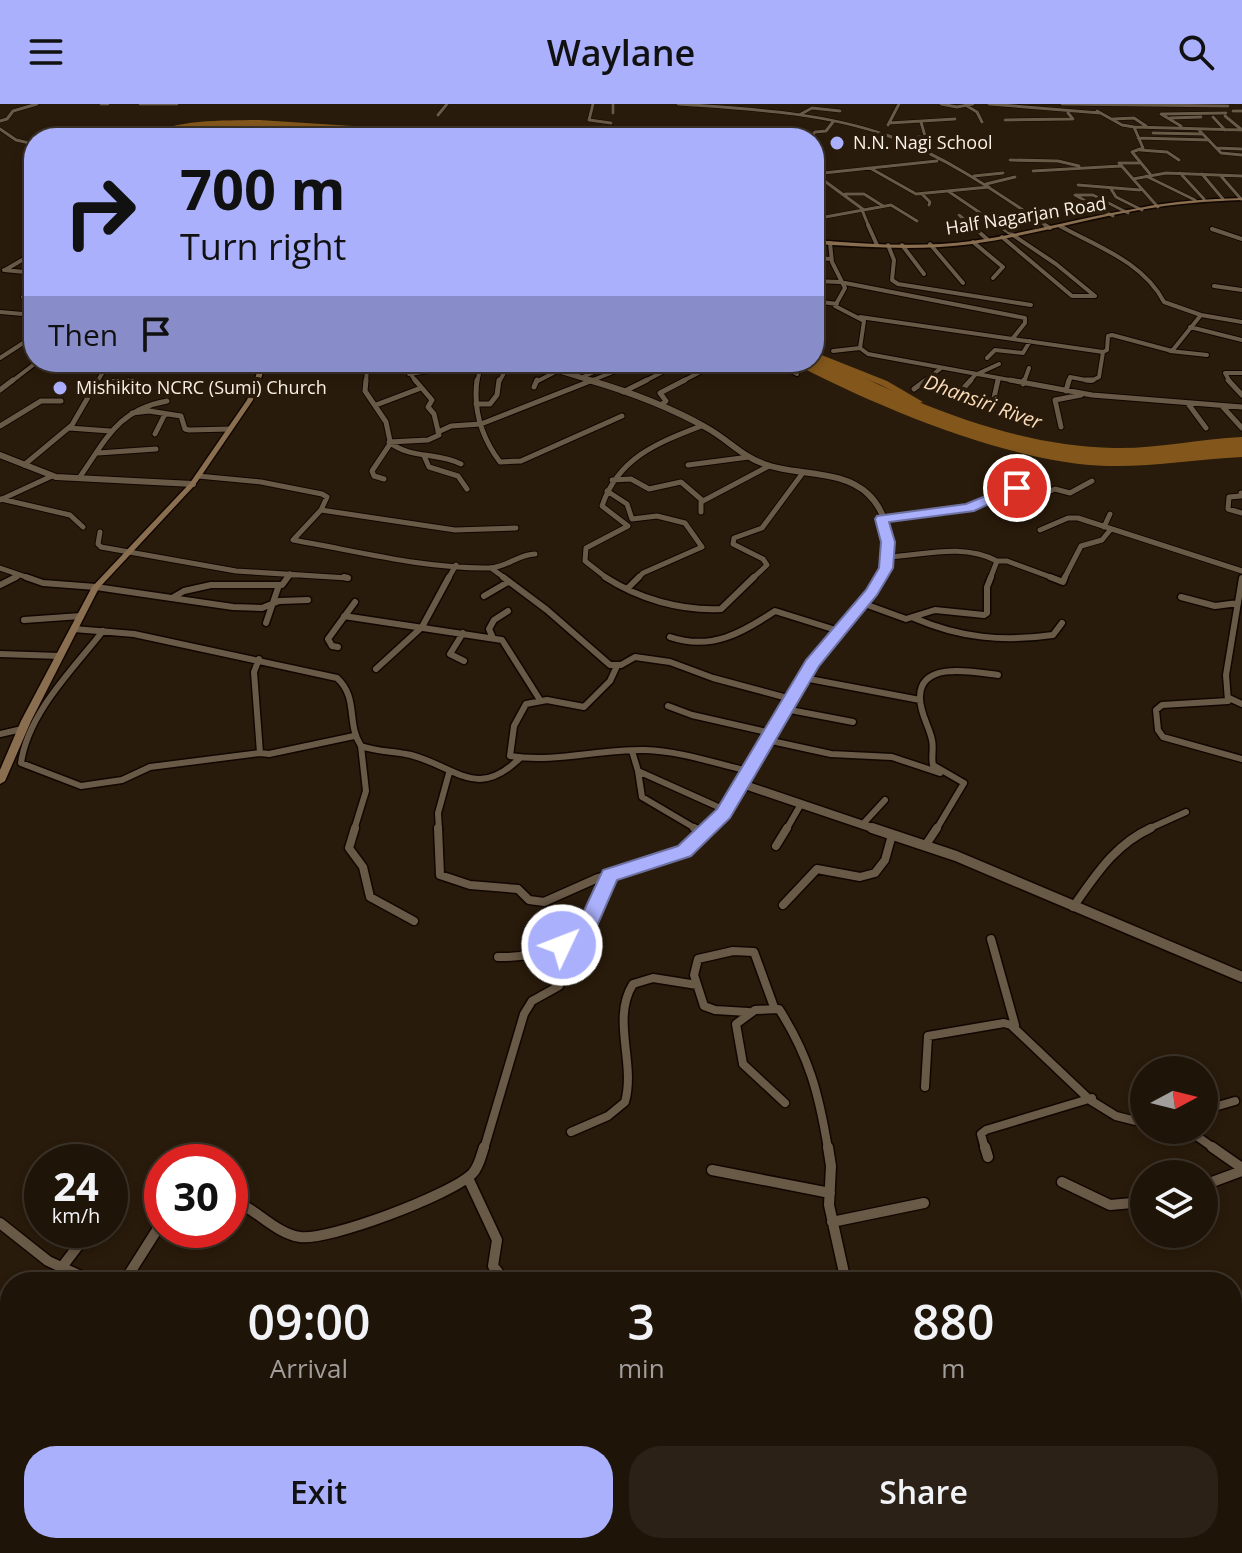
<!DOCTYPE html>
<style>
body{margin:0;font-family:"Open Sans",sans-serif;background:#2c2116;color:#f1f3f6;height:100vh;display:flex;flex-direction:column;font-size:30px;white-space:nowrap}
*{box-sizing:border-box;margin:0}
p{font-size:26px;color:#a19e9c}
.icon{flex:none;width:44px;height:44px;fill:none;stroke:currentColor;stroke-width:2;stroke-linecap:round;stroke-linejoin:round}
.map{position:relative;flex:1;overflow:hidden}
.sheet{position:absolute;left:0px;top:1168px;width:1242px;height:282px;display:flex;flex-direction:column;background:#1f1408;border-radius:32px 32px 0 0;box-shadow:0 4px 12px #0003,0 0 0 2px #3c3329}
.sheet>*{flex:none}
.top-card{position:absolute;left:24px;top:24px;width:800px;height:244px;border-radius:32px;box-shadow:0 4px 12px #0003,0 0 0 2px #3c3329;background:#aab0fb;color:#111;overflow:hidden}
.needle{width:52px;rotate:83deg}
.fabs{position:absolute;left:1130px;top:952px;display:grid;gap:16px}
.fabs a{display:grid;place-items:center;width:88px;height:88px;border-radius:50%;background:#1f1408;box-shadow:0 4px 12px #0003,0 0 0 2px #3c3329;font-size:40px}
.speed{position:absolute;left:24px;top:1040px;display:flex;gap:16px;font-size:40px;font-weight:700;text-align:center}
.speed>*{display:grid;place-content:center;width:104px;height:104px;border-radius:50%;background:#1f1408;box-shadow:0 4px 12px #0003,0 0 0 2px #3c3329;line-height:1}
.speed small{font-size:20px;font-weight:400}
.speed .limit{border:12px solid #d22;background:#fff;color:#111}
.pin{position:absolute;display:grid;place-items:center;width:68px;height:68px;color:#fff;margin:-34px;border:4px solid #fff;border-radius:50%;box-shadow:0 2px 8px #0007}
.me{position:absolute;width:88px;margin:-44px;rotate:47deg;stroke-linejoin:round;filter:drop-shadow(0 0 6px #0008)}
.turn{display:flex;align-items:center;gap:28px;height:168px;padding:0 24px;font-size:36px}
.turn .icon{width:104px;height:104px;stroke-width:2.5}
.turn b{display:block;font-size:56px;line-height:68px}
.then{display:flex;align-items:center;height:76px;padding:0 24px;background:#0003;gap:16px;font-size:30px}
.eta{display:flex;justify-content:space-evenly;align-items:center;height:136px;text-align:center}
.eta b{font-size:48px;font-weight:600;line-height:56px}
.action{display:flex;gap:16px;margin-top:auto;padding:16px 24px}
.action a{flex:1;height:92px;border-radius:32px;background:#aab0fb;color:#111;font-size:32px;font-weight:600;line-height:92px;text-align:center}
.action a+a{background:#2c2116;color:#f1f3f6}
header{display:flex;justify-content:space-between;align-items:center;height:104px;padding:0 24px;background:#aab0fb;color:#111;font-size:36px;font-weight:600}
.map>svg:first-child{display:block}
.water{fill:#83571c}
.lines{fill:none;stroke-linecap:round;stroke-linejoin:round}
.river{fill:#83571c;fill-rule:evenodd}
.minor-far5-casing{stroke:#110600;stroke-width:4}
.minor-far4-casing{stroke:#110600;stroke-width:6}
.minor-far3-casing{stroke:#110600;stroke-width:7}
.minor-far2-casing{stroke:#110600;stroke-width:9}
.minor-far1-casing{stroke:#110600;stroke-width:11}
.minor-casing{stroke:#110600;stroke-width:13}
.tertiary-far3-casing{stroke:#110600;stroke-width:7}
.tertiary-far2-casing{stroke:#110600;stroke-width:8}
.tertiary-far1-casing{stroke:#110600;stroke-width:11}
.tertiary-casing{stroke:#110600;stroke-width:13}
.secondary-casing{stroke:#110600;stroke-width:3}
.minor-far5{stroke:#695947;stroke-width:3}
.minor-far4{stroke:#695947;stroke-width:4}
.minor-far3{stroke:#695947;stroke-width:5}
.minor-far2{stroke:#695947;stroke-width:6}
.minor-far1{stroke:#695947;stroke-width:8}
.minor{stroke:#695947;stroke-width:10}
.tertiary-far3{stroke:#695947;stroke-width:5}
.tertiary-far2{stroke:#695947;stroke-width:6}
.tertiary-far1{stroke:#695947;stroke-width:8}
.tertiary{stroke:#695947;stroke-width:10}
.secondary{fill:#896e4f;fill-rule:evenodd}
.route{fill:#aab0fb;stroke:#6e72a3;stroke-width:2}
.poi-dot{fill:#aab0fb;stroke:#291b0b;stroke-width:3}
.labels{text-anchor:middle;stroke-width:8;stroke-linejoin:round;paint-order:stroke}
.far-poi-label{font-size:18px;fill:#faf1e6;stroke:#291b0b;text-anchor:start}
.far-street-label{font-size:18px;fill:#faf1e6;stroke:#291b0b}
.far-water-label{font-size:20px;font-style:italic;fill:#fbdbb8;stroke:#291b0b}
</style>
<header><svg class="icon" aria-label="menu" viewBox="0 0 24 24"><path d="M4 6h16M4 12h16M4 18h16"/></svg>Waylane<svg class="icon" aria-label="search" viewBox="0 0 24 24"><circle cx="10" cy="10" r="6"/><path d="M15 15l6 6"/></svg></header>
<div class="map">
<svg width="1242" height="1449" viewBox="0 0 1242 1449">
<rect width="100%" height="100%" fill="#291b0b"/>
<path class="water" d="M 259,16 L 368,23 L 459,34 L 401,34 L 237,24 L 220,26 L 198,34 L 148,34 C 171,14 229,17 259,16 Z
M 814,249 C 906,296 1009,342 1114,344 C 1157,345 1199,335 1242,333 L 1242,353 C 1197,355 1153,363 1108,362 C 1012,360 877,303 791,258 L 814,258 Z"/>
<g class="lines">
<path class="river" d="M 814,248 L 887,277 L 923,298 L 916,300 L 881,281 L 814,254 Z"/>
<defs>
<path id="minor-far5" d="M 101,0 L 108,0
M 140,0 L 177,0
M 593,0 L 589,16 L 611,19
M 613,0 L 613,9
M 678,0 C 749,5 822,8 889,32 C 947,53 998,89 1048,123
M 941,0 L 957,3 L 973,0
M 989,0 L 1100,9
M 1062,0 L 1228,2
M 967,2 L 977,8 L 982,18
M 1097,7 L 1122,21 L 1134,23
M 1233,7 L 1242,7
M 801,10 L 812,4 L 840,7
M 438,11 L 447,0
M 1225,12 L 1242,26
M 1213,13 L 1225,26
M 1170,14 L 1201,13
M 1113,15 L 1134,14 L 1146,22
M 1005,16 L 1073,15 L 1068,9
M 0,17 L 7,15 L 13,7 L 37,0
M 889,19 L 955,15
M 888,21 L 899,0
M 1181,22 L 1161,10 L 1226,9
M 0,25 L 16,36 L 34,40
M 1198,25 L 1221,49 L 1242,51
M 1153,29 L 1202,30
M 811,33 L 815,28 L 826,27 L 833,18
M 253,34 L 302,33
M 490,34 L 499,27
M 1138,34 L 1209,36
M 898,36 L 925,32 L 921,18
M 1216,44 L 1242,45
M 1140,46 L 1167,48 L 1179,56
M 1010,56 L 1058,57 L 1079,62
M 870,64 L 916,90 L 989,83
M 1033,67 L 1121,62
M 1180,69 L 1204,95
M 814,70 L 937,57
M 815,70 L 864,106
M 1150,70 L 1132,48 L 1143,44 L 1134,23 L 1242,26
M 1202,70 L 1223,95
M 1220,71 L 1241,95
M 974,72 L 1003,69
M 1146,72 L 1195,96
M 1133,75 L 1119,59 L 1141,59
M 986,80 L 1015,73
M 1078,81 L 1140,86
M 1111,85 L 1116,93 L 1142,106
M 948,87 L 1001,123
M 845,90 L 864,90 L 883,102
M 922,90 L 930,98 L 929,101
M 1158,103 L 1133,75 L 1166,69 L 1242,72
M 862,106 L 869,123
M 959,111 L 973,123
M 1113,112 L 1075,91 L 1093,91 L 1128,109
M 814,115 L 891,101 L 917,117"/>
<path id="minor-far4" d="M 868,121 L 877,141
M 971,121 L 987,135
M 998,121 L 1056,160 L 1095,192 L 1072,192 L 1002,133
M 1045,121 L 1050,124
M 1060,122 C 1098,143 1143,158 1164,198 L 1201,211 L 1242,218
M 1212,125 L 1242,135
M 973,138 L 1003,163 L 993,174
M 830,139 L 832,158 L 845,184 L 835,202 L 864,217 L 860,244 L 868,250 L 1021,278
M 930,140 L 963,179
M 888,141 L 894,156 L 892,176 L 898,180 L 1031,201
M 902,141 L 924,170
M 814,154 L 831,155
M 4,166 L 25,168
M 5,166 L 34,149
M 814,177 L 840,178 L 1025,214 L 1025,219 L 1013,234
M 34,182 L 23,193 L 34,197
M 1214,182 L 1242,186
M 814,197 L 837,200
M 0,208 L 34,211
M 860,213 L 1103,248 L 1107,246 L 1108,232 L 1112,231 L 1172,247 L 1201,211
M 1190,223 L 1242,236
M 833,247 L 860,244
M 1170,247 L 1207,251
M 0,254 L 34,232
M 987,254 L 995,246 L 1023,249 L 1030,237
M 232,258 L 242,258
M 255,258 L 259,272
M 403,258 L 416,278
M 774,258 L 797,270
M 409,270 L 482,259
M 583,273 L 615,258
M 11,278 L 37,258
M 97,278 L 109,258
M 107,278 L 136,278
M 366,278 L 367,265 L 373,258
M 477,278 L 482,258
M 499,278 L 510,258
M 536,278 L 559,266
M 588,278 L 633,260
M 643,278 L 682,258
M 681,278 L 719,258
M 923,278 L 940,265
M 969,278 L 975,271 L 999,260
M 1024,278 L 1029,264
M 1069,278 L 1070,273 L 1091,277 L 1099,273 L 1103,248
M 1230,278 L 1225,269 L 1242,269"/>
<path id="minor-far3" d="M 125,276 L 151,281
M 366,276 L 365,287 L 386,318 L 390,337
M 415,276 L 432,296 L 428,303 L 434,310 L 439,331 L 428,336 L 389,338 C 410,355 437,348 461,360
M 477,276 C 473,306 482,334 500,358 L 521,357 L 622,312
M 971,276 L 960,288 L 993,298 L 998,276
M 1010,276 L 1092,291 L 1242,303
M 1086,276 L 1093,276
M 1228,276 L 1242,291
M 98,279 L 125,276
M 1023,280 L 1024,276
M 534,283 L 537,276
M 914,285 L 926,276
M 0,286 L 13,276
M 1066,287 L 1069,276
M 623,288 L 647,276
M 476,300 L 490,300 L 497,291 L 499,276
M 376,301 L 421,284
M 661,301 L 666,297 L 660,289 L 685,276
M 1189,301 L 1206,324
M 1222,302 L 1242,324
M 132,309 L 149,307 L 181,312 L 185,325 L 189,326 L 230,325
M 0,322 L 41,297 L 61,297
M 1061,323 L 1055,296 L 1081,291
M 69,324 L 110,327
M 438,328 L 451,322 L 481,320 L 593,276
M 155,330 L 165,310
M 98,349 L 156,345
M 424,352 L 429,363 L 458,372 L 467,385
M 24,361 L 72,321 L 98,276
M 688,361 L 749,353
M 198,372 L 261,378 L 322,390 L 327,393 L 321,406
M 79,374 C 106,336 117,306 167,297
M 384,375 L 374,372 L 372,367 L 390,340
M 612,376 L 631,375 L 649,385 L 681,378 L 703,397
M 607,387 L 627,400 L 632,415 L 657,412 L 685,419 L 702,443 L 643,469 L 637,475
M 1241,389 L 1241,392 L 1229,393 L 1228,405 L 1242,409
M 1,395 L 70,411 L 83,423
M 0,396 L 52,372
M 701,408 L 701,398 L 769,362
M 881,415 L 969,404 L 1017,384 L 1036,393 L 1055,385 L 1070,389 L 1092,377
M 1104,423 L 1110,410
M 516,424 L 455,426 L 321,406 L 293,436 C 357,447 424,465 489,464 C 507,464 518,450 535,450
M 1040,426 L 1068,414 L 1078,414 L 1242,467
M 100,428 L 98,440 L 101,443 L 236,467 L 348,474
M 888,453 C 925,451 962,439 997,457
M 0,464 L 32,475
M 491,464 L 506,475
M 12,475 L 18,472
M 286,475 L 290,470
M 448,475 L 456,461
M 608,475 L 585,457 L 586,444 L 628,422 L 602,402 C 618,354 657,339 701,322
M 752,475 L 767,461 L 763,455 L 733,440 L 734,434 L 762,424 L 802,370
M 990,475 L 997,457 L 1007,457 L 1056,475
M 1064,475 L 1081,442 L 1102,436 L 1111,425"/>
<path id="minor-far2" d="M 26,473 L 43,479 L 96,483 L 233,503 L 262,504 L 279,497 L 308,496
M 344,473 L 348,474
M 503,473 L 547,506 L 610,561 L 621,561 L 635,553 L 670,558 L 713,574 L 791,595
M 605,473 C 639,495 681,507 721,505 L 754,473
M 1050,473 L 1063,478 L 1065,473
M 1242,474 L 1226,571 L 1228,597 L 1162,601 L 1156,606 L 1158,626 L 1163,633 L 1242,655
M 0,481 L 16,473
M 628,484 L 639,473
M 484,492 L 508,478
M 1181,493 L 1215,502 L 1238,499
M 172,494 L 184,487 L 211,481 L 282,481 L 288,473
M 862,499 L 906,515 L 935,506 L 984,511 L 987,509 L 987,483 L 991,473
M 344,512 L 502,536 L 540,596
M 914,514 C 960,534 1003,538 1053,531 L 1062,519
M 24,516 L 81,512
M 266,519 L 279,481
M 74,525 L 134,530 L 337,574 C 359,594 346,619 361,642 C 377,648 394,647 411,651 C 458,664 477,696 520,654
M 103,527 C 73,565 28,609 21,659 L 81,682 L 122,676 L 150,663 L 260,649
M 463,529 L 450,550 L 464,557
M 670,533 C 711,547 742,529 775,507 L 839,527
M 493,534 L 489,525 L 494,516 L 508,507
M 338,543 L 332,542 L 328,535 L 355,498
M 0,550 L 60,552
M 259,555 L 254,568 L 260,649 L 269,650 L 354,632
M 617,562 L 610,577 L 584,603 L 547,596 L 526,600 L 514,622 L 510,652 C 556,659 599,645 645,646 C 680,647 714,659 748,667
M 376,565 L 422,523 L 449,473
M 804,574 L 920,596
M 1229,594 L 1242,600
M 668,602 L 692,611 L 771,629
M 785,605 L 853,618
M 0,630 L 22,625
M 767,636 L 831,650 L 892,653 L 940,669
M 632,647 L 638,667 L 725,706
M 638,667 L 642,693 L 698,726
M 862,721 L 885,696
M 354,726 L 366,687 L 361,642
M 439,726 L 438,709 L 449,669
M 706,726 L 723,709 L 742,680
M 786,726 L 801,700
M 936,726 L 964,679 L 933,661 C 931,653 934,644 932,636 C 929,622 920,609 920,594 C 919,556 975,568 998,571
M 1146,726 L 1186,708"/>
<path id="minor-far1" d="M 355,724 L 349,744 L 363,763 L 370,793 L 414,817
M 438,724 L 440,771 L 470,781 L 518,785 L 529,796 L 544,798 L 598,774 L 685,747 L 708,724
M 694,724 L 703,729
M 776,742 L 787,724
M 925,742 L 937,724
M 783,801 L 817,765 L 860,773 L 875,769 L 885,756 L 892,731
M 1073,803 C 1096,771 1114,741 1151,724
M 991,835 L 1015,921
M 498,853 C 560,854 588,828 609,771
M 748,908 L 715,906 L 704,902 L 694,871 L 698,855 L 733,847 L 754,848 L 774,903
M 925,983 L 928,932 L 1004,919 L 1011,921 L 1090,996 L 1116,1012 L 1144,1019
M 785,999 L 743,960 L 736,920 L 755,906 L 779,905 C 809,952 819,990 828,1045
M 1204,1006 L 1235,997
M 1188,1026 L 1215,1045
M 571,1028 L 608,1012 L 625,998 C 636,959 611,915 633,880 L 653,874 L 697,881
M 484,1045 L 524,910 L 532,897 L 559,882
M 985,1045 L 981,1030 L 986,1026 L 1092,994"/>
<path id="minor" d="M 828,1043 L 831,1062 L 829,1101 L 846,1178
M 985,1043 L 988,1053
M 1212,1043 L 1242,1064
M 712,1066 L 830,1089
M 468,1074 L 497,1136 L 493,1162 L 506,1178
M 1062,1078 L 1110,1101 L 1144,1098
M 1204,1081 L 1242,1067
M 230,1095 C 255,1103 274,1129 300,1133 C 329,1137 450,1091 472,1070 C 479,1063 481,1052 484,1043
M 110,1100 L 119,1088
M 832,1118 L 924,1099
M 0,1119 L 48,1157 L 94,1178
M 62,1163 L 90,1126
M 124,1178 L 162,1118
M 1232,1307 L 1242,1320
M 1232,1370 L 1242,1368
M 785,1440 L 788,1449
M 1072,1440 L 1080,1449
M 427,1449 L 433,1440
M 712,1449 L 733,1440
M 1088,1449 L 1098,1440"/>
<path id="tertiary-far3" d="M 530,258 L 596,278"/>
<path id="tertiary-far2" d="M 589,276 C 630,288 670,303 707,324 C 727,335 743,353 764,360 C 796,372 842,365 868,390 C 891,412 893,449 880,475
M 0,351 L 56,373 L 193,380"/>
<path id="tertiary-far1" d="M 878,726 L 742,680 L 812,559 L 862,501 L 881,473"/>
<path id="tertiary" d="M 872,724 L 956,752 L 1242,873"/>
<path id="secondary" d="M 1242,94 L 1242,96 C 1207,97 1173,100 1139,106 C 1083,116 1028,132 972,140 C 920,147 866,143 814,140 L 814,136 C 866,140 920,144 972,137 C 1028,129 1083,113 1139,104 C 1173,97 1207,95 1242,94 Z
M 261,258 L 267,258 L 253,296 L 195,381 L 99,484 L 31,617 L 5,677 L 0,680 L 0,666 L 21,617 L 92,483 L 190,379 L 247,296 Z
M 0,1395 L 10,1402 L 10,1421 L 0,1414 Z
M 25,1440 L 42,1440 L 46,1449 L 29,1449 Z"/>
</defs>
<use href="#minor-far5" class="minor-far5-casing"/>
<use href="#minor-far4" class="minor-far4-casing"/>
<use href="#minor-far3" class="minor-far3-casing"/>
<use href="#minor-far2" class="minor-far2-casing"/>
<use href="#minor-far1" class="minor-far1-casing"/>
<use href="#minor" class="minor-casing"/>
<use href="#tertiary-far3" class="tertiary-far3-casing"/>
<use href="#tertiary-far2" class="tertiary-far2-casing"/>
<use href="#tertiary-far1" class="tertiary-far1-casing"/>
<use href="#tertiary" class="tertiary-casing"/>
<use href="#secondary" class="secondary-casing"/>
<use href="#minor-far5" class="minor-far5"/>
<use href="#minor-far4" class="minor-far4"/>
<use href="#minor-far3" class="minor-far3"/>
<use href="#minor-far2" class="minor-far2"/>
<use href="#minor-far1" class="minor-far1"/>
<use href="#minor" class="minor"/>
<use href="#tertiary-far3" class="tertiary-far3"/>
<use href="#tertiary-far2" class="tertiary-far2"/>
<use href="#tertiary-far1" class="tertiary-far1"/>
<use href="#tertiary" class="tertiary"/>
<use href="#secondary" class="secondary"/>
</g>
<path class="route" d="M 1012,381 L 1023,384 L 974,407 L 889,418 L 895,438 L 893,464 L 877,491 L 819,562 L 730,714 L 691,752 L 617,776 L 597,822 L 569,846 L 555,846 L 552,841 L 582,811 L 603,766 L 678,742 L 717,705 L 806,556 L 866,486 L 879,464 L 881,438 L 875,415 L 877,412 L 966,400 Z"/>
<g class="poi-dot">
<circle cx="837" cy="39" r="8"/>
<circle cx="60" cy="284" r="8"/>
</g>
<g class="labels">
<g class="far-poi-label">
<text x="853" y="45">N.N. Nagi School</text>
<text x="76" y="290">Mishikito NCRC (Sumi) Church</text>
</g>
<g class="far-street-label">
<text transform="translate(1026 112) rotate(-9)" y="6">Half Nagarjan Road</text>
</g>
<g class="far-water-label">
<text transform="translate(983 298) rotate(20)" y="7">Dhansiri River</text>
</g>
</g>
</svg>
<div class="fabs">
<a><svg class="needle" viewBox="-14 -14 28 28"><path d="M0-13l5 13h-10z" fill="#e53935"/><path d="M0 13l5-13h-10z" fill="#a19e9c"/></svg></a>
<a><svg class="icon" aria-label="layers" viewBox="0 0 24 24"><path d="M12 4l9 5-9 5-9-5zM3 14l9 5 9-5"/></svg></a>
</div>
<div class="speed"><div>24<small>km/h</small></div><div class="limit">30</div></div>
<div class="pin" style="left:1017px;top:384px;background:#d93025"><svg class="icon" aria-label="arrive" viewBox="0 0 24 24"><path d="M6 21V4h12l-3 4 3 4H6"/></svg></div>
<svg class="me" style="left:562px;top:841px" viewBox="-20 -20 40 40"><circle r="17" fill="#aab0fb" stroke="#fff" stroke-width="3"/><path d="M0-11L8 9 0 5-8 9z" fill="#fff"/></svg>
<div class="top-card">
<div class="turn"><svg class="icon" aria-label="right" viewBox="0 0 24 24"><path d="M7 20v-9h11M14 6l5 5-5 5"/></svg><div><b>700 m</b>Turn right</div></div>
<div class="then">Then<svg class="icon" aria-label="arrive" viewBox="0 0 24 24"><path d="M6 21V4h12l-3 4 3 4H6"/></svg></div>
</div>
<section class="sheet">
<div class="eta">
<div><b>09:00</b><p>Arrival</p></div>
<div><b>3</b><p>min</p></div>
<div><b>880</b><p>m</p></div>
</div>
<div class="action"><a>Exit</a><a>Share</a></div>
</section>
</div>
